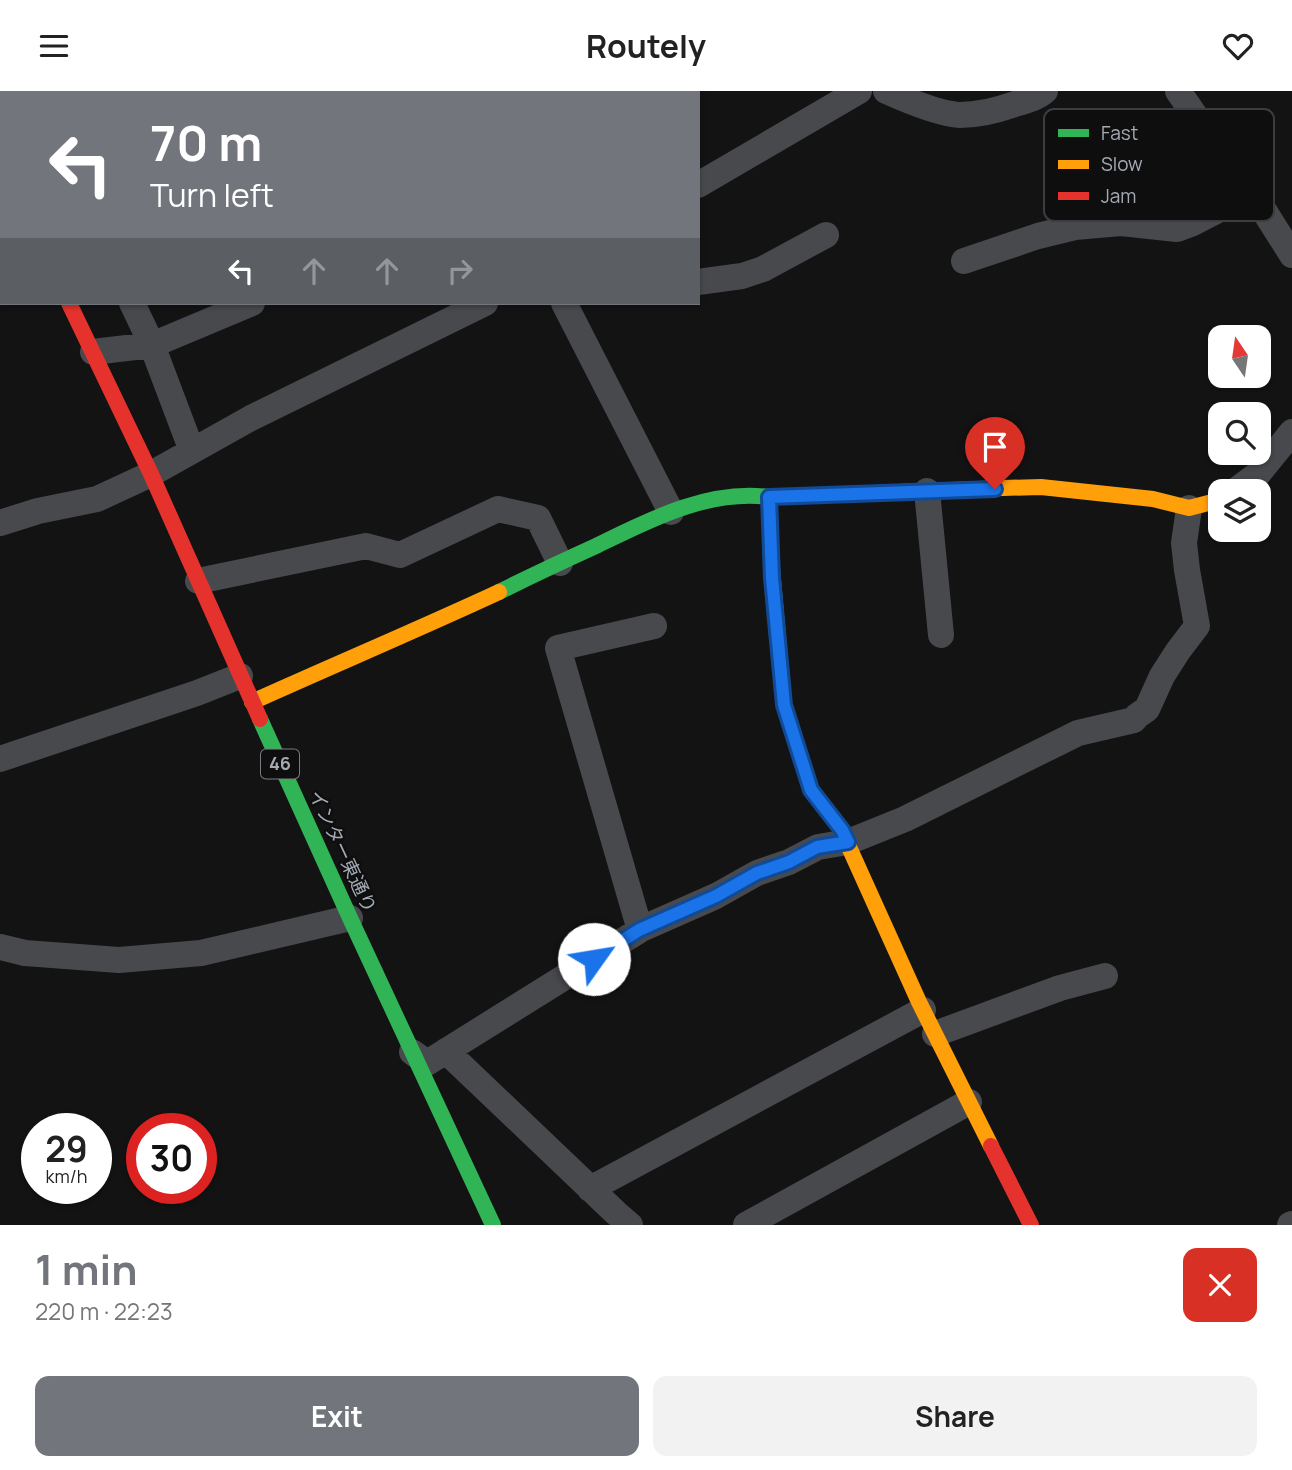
<!DOCTYPE html>
<meta charset="utf-8">
<style>
body{margin:0;font-family:Manrope,"Noto Sans JP",sans-serif;background:#f2f2f2;color:#222;height:100vh;display:flex;flex-direction:column;font-size:26px;white-space:nowrap}
*{box-sizing:border-box;margin:0}
p{font-size:23px;color:#767676}
.icon{flex:none;width:38px;height:38px;fill:none;stroke:currentColor;stroke-width:2;stroke-linecap:round;stroke-linejoin:round}
.map{position:relative;height:1134px;overflow:hidden}
.details{display:flex;flex-direction:column;background:#fff;flex:1}
.details>*{flex:none}
.banner{position:absolute;left:0px;top:0px;width:700px;height:214px;box-shadow:0 2px 5px #0004;background:#72767c;color:#fff;overflow:hidden}
.needle{width:46px;rotate:347deg}
.fabs{position:absolute;left:1208px;top:234px;display:grid;gap:14px}
.fabs a{display:grid;place-items:center;width:63px;height:63px;border-radius:14px;background:#fff;box-shadow:0 2px 5px #0004;font-size:35px}
.speed{position:absolute;left:21px;top:1022px;display:flex;gap:14px;font-size:35px;font-weight:700;text-align:center}
.speed>*{display:grid;place-content:center;width:91px;height:91px;border-radius:50%;background:#fff;box-shadow:0 2px 5px #0004;line-height:1}
.speed small{font-size:18px;font-weight:400}
.speed .limit{border:10px solid #d22;background:#fff;color:#111}
.pin{position:absolute;display:grid;place-items:center;width:60px;height:60px;color:#fff;margin:-72px -30px;border-radius:50% 50% 50% 0;rotate:-45deg;box-shadow:0 0 7px #0007}
.pin .icon{rotate:45deg}
.me{position:absolute;width:77px;margin:-38px;rotate:58deg;stroke-linejoin:round;filter:drop-shadow(0 0 5px #0008)}
.turn{display:flex;align-items:center;gap:24px;height:147px;padding:0 35px;font-size:32px}
.turn .icon{width:91px;height:91px;stroke-width:2.5}
.turn b{display:block;font-size:49px;line-height:60px}
.lanes{display:flex;align-items:center;height:66px;padding:0 35px;background:#0003;justify-content:center;gap:35px;direction:ltr}
.lanes .off{opacity:.35}
.round{display:grid;place-items:center;flex:none;width:74px;height:74px;border-radius:14px;background:#f2f2f2}
.overview{display:flex;align-items:center;justify-content:space-between;height:119px;padding:0 35px}
h1{font-size:42px;font-weight:700;line-height:52px;color:#72767c}
.cta{display:flex;gap:14px;margin-top:auto;padding:14px 35px}
.cta a{flex:1;height:80px;border-radius:14px;background:#72767c;color:#fff;font-size:28px;font-weight:700;line-height:80px;text-align:center}
.cta a+a{background:#f2f2f2;color:#222}
header{display:flex;justify-content:space-between;align-items:center;height:91px;padding:0 35px;background:#fff;font-size:32px;font-weight:700}
.map>svg:first-child{display:block}
.lines{fill:none;stroke-linecap:round;stroke-linejoin:round}
.street{stroke:#48494c;stroke-width:26}
.fast{stroke:#30b455;stroke-width:16}
.slow{stroke:#ff9f0a;stroke-width:16}
.jam{stroke:#e5322d;stroke-width:16}
.route-casing{stroke:#114b97;stroke-width:18}
.route{stroke:#1a73e8;stroke-width:12}
.labels{text-anchor:middle;stroke-width:5;stroke-linejoin:round;paint-order:stroke}
.shield{fill:#0e0e0f;stroke:#787c82;stroke-width:2}
.shield-label{font-size:18px;font-weight:bold;fill:#a5abb4}
.street-label{font-size:19px;fill:#a5abb4;stroke:#0e0e0f}
.key{fill:#0e0e0f;stroke:#3b3d41;stroke-width:2}
.key-label{font-size:19px;fill:#a5abb4}
</style>
<header><svg class="icon" aria-label="menu" viewBox="0 0 24 24"><path d="M4 6h16M4 12h16M4 18h16"/></svg>Routely<svg class="icon" aria-label="heart" viewBox="0 0 24 24"><path d="M12 20l-8-8c-3-5 5-10 8-4 3-6 11-1 8 4z"/></svg></header>
<div class="map">
<svg width="1292" height="1134" viewBox="0 0 1292 1134">
<rect width="100%" height="100%" fill="#131314"/>
<g class="lines">
<path class="street" d="M 27,0 L 27,2
M 451,0 L 451,2
M 886,0 C 906,9 939,23 960,24 C 978,24 998,19 1015,13 C 1025,10 1037,7 1045,0
M 1178,0 L 1248,101 L 1256,107 L 1292,164
M 698,94 L 859,0
M 964,170 L 1038,145 L 1075,136 L 1121,132 L 1177,138 L 1193,132 L 1226,115 L 1248,101
M 698,191 L 742,185 L 763,178 L 826,144
M 132,212 L 152,254 L 192,360
M 564,212 L 671,421
M 93,261 L 152,254 L 252,212
M 927,400 L 941,544
M 1234,401 L 1258,383 L 1292,341
M 0,432 L 38,420 L 97,408 L 151,383 L 251,327 L 485,212
M 198,490 L 366,455 L 400,464 L 498,418 L 538,427 L 560,472
M 0,668 L 197,602 L 240,585
M 639,839 L 716,805 L 757,782 L 789,771 L 818,756 L 848,751 L 905,728 L 1078,642 L 1134,629 L 1137,625 L 1147,618 L 1162,585 L 1178,560 L 1197,535 L 1187,479 L 1184,452 L 1189,417
M 0,856 L 25,862 L 119,869 L 201,862 L 350,827
M 935,943 L 1060,897 L 1105,885
M 446,960 L 616,1122 L 630,1134
M 412,961 L 427,972 L 640,839 L 558,557 L 654,535
M 590,1098 L 923,919
M 746,1134 L 969,1011
M 1290,1134 L 1292,1133"/>
<path class="fast" d="M 769,406 L 771,466 L 784,614 L 811,699 L 842,739 L 844,745
M 499,501 C 531,485 563,470 596,455 C 649,429 708,398 769,406 L 1003,397
M 260,628 L 350,827 L 493,1134"/>
<path class="slow" d="M 0,67 L 2,71
M 1003,397 L 1041,396 L 1153,408 L 1189,417 L 1220,409
M 252,611 C 334,574 417,539 499,501
M 844,745 L 919,911 L 991,1055"/>
<path class="jam" d="M 69,212 L 151,383 L 260,628
M 991,1055 L 1031,1134"/>
</g>
<g class="lines">
<defs>
<path id="route" d="M 594,868 L 639,839 L 716,805 L 757,782 L 789,771 L 817,756 L 848,751 L 842,739 L 811,699 L 784,614 L 772,487 L 769,406 L 995,398"/>
</defs>
<use href="#route" class="route-casing"/>
<use href="#route" class="route"/>
</g>
<g class="labels">
<rect class="shield" x="261" y="658.5" width="38" height="29" rx="5"/>
<g class="shield-label">
<text x="280" y="679">46</text>
</g>
<g class="street-label">
<text transform="translate(343 760) rotate(65)" y="7">インター東通り</text>
</g>
</g>
<rect x="1044" y="18" width="230" height="112" rx="10" class="key"/>
<rect x="1058" y="38" width="31" height="8" fill="#30b455"/>
<rect x="1058" y="69" width="31" height="9" fill="#ff9f0a"/>
<rect x="1058" y="101" width="31" height="8" fill="#e5322d"/>
<g class="key-label">
<text x="1101" y="49">Fast</text>
<text x="1101" y="80">Slow</text>
<text x="1101" y="112">Jam</text>
</g>
</svg>
<div class="fabs">
<a><svg class="needle" viewBox="-14 -14 28 28"><path d="M0-13l5 13h-10z" fill="#e53935"/><path d="M0 13l5-13h-10z" fill="#767676"/></svg></a>
<a><svg class="icon" aria-label="search" viewBox="0 0 24 24"><circle cx="10" cy="10" r="6"/><path d="M15 15l6 6"/></svg></a>
<a><svg class="icon" aria-label="layers" viewBox="0 0 24 24"><path d="M12 4l9 5-9 5-9-5zM3 14l9 5 9-5"/></svg></a>
</div>
<div class="speed"><div>29<small>km/h</small></div><div class="limit">30</div></div>
<div class="pin" style="left:995px;top:398px;background:#d93025"><svg class="icon" aria-label="arrive" viewBox="0 0 24 24"><path d="M6 21V4h12l-3 4 3 4H6"/></svg></div>
<svg class="me" style="left:594px;top:868px" viewBox="-20 -20 40 40"><circle r="19" fill="#fff"/><path d="M0-13L10 11 0 6-10 11z" fill="#1a73e8"/></svg>
<div class="banner">
<div class="turn"><svg class="icon" aria-label="left" viewBox="0 0 24 24"><path d="M17 20v-9H6M10 6l-5 5 5 5"/></svg><div><b>70 m</b>Turn left</div></div>
<div class="lanes"><svg class="icon" aria-label="left" viewBox="0 0 24 24"><path d="M17 20v-9H6M10 6l-5 5 5 5"/></svg><svg class="icon off" aria-label="ahead" viewBox="0 0 24 24"><path d="M12 20V5M6 11l6-6 6 6"/></svg><svg class="icon off" aria-label="ahead" viewBox="0 0 24 24"><path d="M12 20V5M6 11l6-6 6 6"/></svg><svg class="icon off" aria-label="right" viewBox="0 0 24 24"><path d="M7 20v-9h11M14 6l5 5-5 5"/></svg></div>
</div>
</div>
<section class="details">
<div class="overview"><div><h1>1 min</h1><p>220 m · 22:23</p></div><a class="round" style="background:#d93025;color:#fff"><svg class="icon" aria-label="close" viewBox="0 0 24 24"><path d="M6 6l12 12M18 6L6 18"/></svg></a></div>
<div class="cta"><a>Exit</a><a>Share</a></div>
</section>
